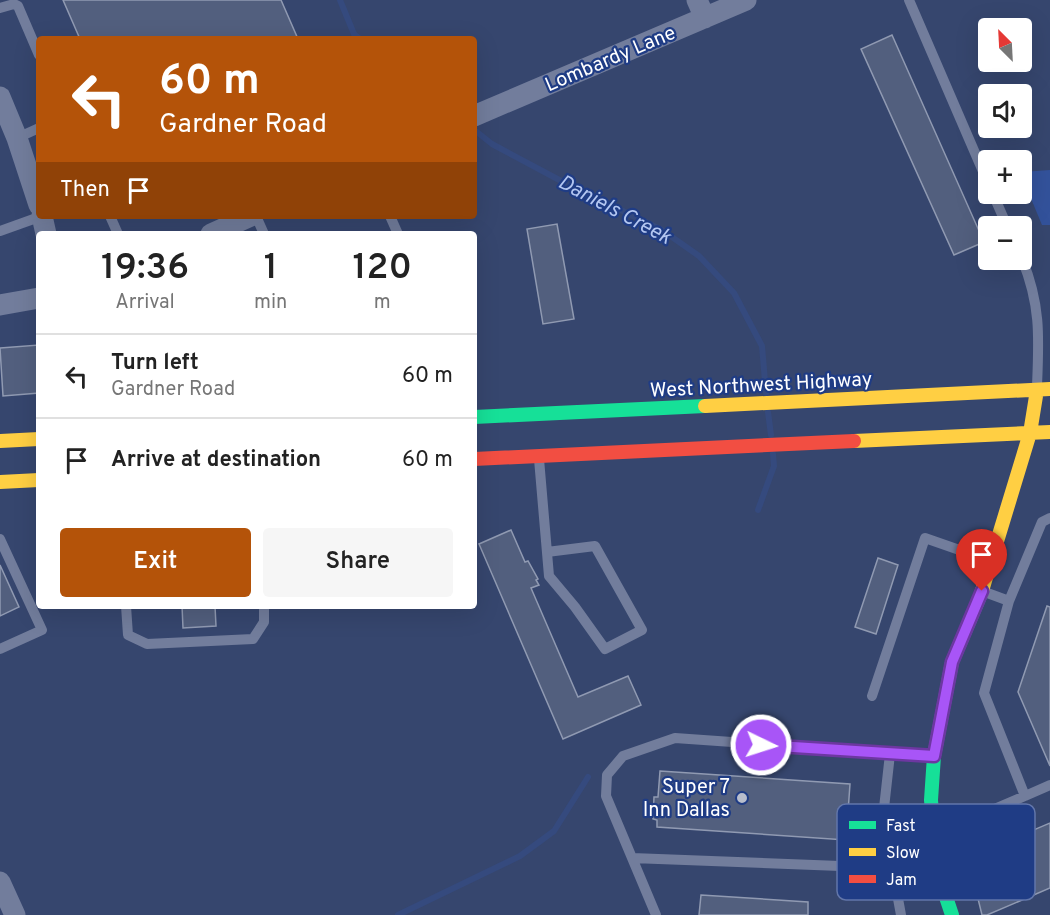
<!DOCTYPE html>
<meta charset="utf-8">
<style>
body{margin:0;font-family:Overpass,sans-serif;background:#f6f6f6;color:#222;height:100vh;display:flex;flex-direction:column;font-size:22px;white-space:nowrap}
*{box-sizing:border-box;margin:0}
p{font-size:20px;color:#767676}
.icon{flex:none;width:33px;height:33px;fill:none;stroke:currentColor;stroke-width:2;stroke-linecap:round;stroke-linejoin:round}
.map{position:relative;flex:1;overflow:hidden}
.panel{position:absolute;left:36px;top:231px;width:441px;height:378px;display:flex;flex-direction:column;background:#fff;border-radius:6px;box-shadow:0 6px 24px #0002}
.panel>*{flex:none}
.guide{position:absolute;left:36px;top:36px;width:441px;height:183px;border-radius:6px;box-shadow:0 6px 24px #0002;background:#b45309;color:#fff;overflow:hidden}
.needle{width:39px;rotate:336deg}
.tools{position:absolute;left:978px;top:18px;display:grid;gap:12px}
.tools a{display:grid;place-items:center;width:54px;height:54px;border-radius:6px;background:#fff;box-shadow:0 6px 24px #0002;font-size:30px}
.pin{position:absolute;display:grid;place-items:center;width:51px;height:51px;color:#fff;margin:-62px -26px;border-radius:50% 50% 50% 0;rotate:-45deg;box-shadow:0 0 6px #0007}
.pin .icon{rotate:45deg}
.me{position:absolute;width:66px;margin:-33px;rotate:94deg;stroke-linejoin:round;filter:drop-shadow(0 0 4px #0008)}
.turn{display:flex;align-items:center;gap:21px;height:126px;padding:0 24px;font-size:27px}
.turn .icon{width:78px;height:78px;stroke-width:2.5}
.turn b{display:block;font-size:42px;line-height:51px}
.then{display:flex;align-items:center;height:57px;padding:0 24px;background:#0003;gap:12px;font-size:22px}
.eta{display:flex;justify-content:space-evenly;align-items:center;height:102px;text-align:center}
.eta b{font-size:36px;font-weight:600;line-height:42px}
.primary-button{display:flex;gap:12px;margin-top:auto;padding:12px 24px}
.primary-button a{flex:1;height:69px;border-radius:6px;background:#b45309;color:#fff;font-size:24px;font-weight:600;line-height:69px;text-align:center}
.primary-button a+a{background:#f6f6f6;color:#222}
ul{padding:0;list-style:none}
li{display:flex;align-items:center;gap:18px;height:84px;padding:0 24px;border-top:2px solid #e0e0e0}
li div{flex:1}
li b{display:block;font-size:22px}
li em{font-style:normal}
.map>svg:first-child{display:block}
.green{fill:#33529b}
.lines{fill:none;stroke-linecap:round;stroke-linejoin:round}
.stream{stroke:#354a7e;stroke-width:6}
.building{fill:#525f7e;stroke:#909ab2;stroke-width:1.5}
.lane{stroke:#727d9c;stroke-width:10}
.street{stroke:#727d9c;stroke-width:21}
.fast{stroke:#16e098;stroke-width:14}
.slow{stroke:#ffcf43;stroke-width:14}
.jam{stroke:#f24e42;stroke-width:14}
.route-casing{stroke:#6d37a1;stroke-width:15}
.route{stroke:#a855f7;stroke-width:10}
.poi-dot{fill:#b9becc;stroke:#1f3c85;stroke-width:2}
.labels{text-anchor:middle;stroke-width:4.5;stroke-linejoin:round;paint-order:stroke}
.street-label{font-size:20px;fill:#fff;stroke:#1f3c85}
.poi-label{font-size:20px;fill:#fff;stroke:#1f3c85;text-anchor:end}
.water-label{font-size:21px;font-style:italic;fill:#b3c6f1;stroke:#1f3c85}
.key{fill:#1f3c85;stroke:#6276aa;stroke-width:1.5}
.key-label{font-size:16px;fill:#fff}
</style>
<div class="map">
<svg width="1050" height="915" viewBox="0 0 1050 915">
<rect width="100%" height="100%" fill="#36466e"/>
<path class="green" d="M 1050,170 L 1050,225 L 1042,225 L 1022,177 L 1022,172 Z"/>
<g class="lines">
<path class="stream" d="M 340,0 L 354,34 L 360,39
M 477,132 L 492,144 L 565,183 L 662,230 L 699,256 L 734,293 L 762,346 L 766,393
M 768,412 L 771,435
M 758,510 L 774,466 L 773,454
M 398,915 L 520,856 L 554,831 L 588,777"/>
</g>
<path class="building" d="M 63,0 L 281,0 L 298,39 L 80,39 Z
M 892,35 L 984,242 L 954,255 L 861,49 Z
M 557,224 L 574,319 L 543,324 L 527,229 Z
M 39,345 L 39,393 L 3,396 L 0,348 Z
M 511,530 L 525,562 L 528,561 L 538,579 L 536,580 L 539,585 L 531,588 L 578,697 L 628,676 L 641,705 L 563,739 L 479,544 Z
M 878,558 L 898,565 L 876,634 L 855,627 Z
M 0,565 L 19,607 L 0,616 Z
M 182,606 L 215,606 L 216,626 L 183,628 Z
M 1047,606 L 1050,607 L 1050,766 L 1018,692 Z
M 660,771 L 850,784 L 846,840 L 657,827 L 657,820 L 653,819 L 654,797 L 658,797 Z
M 1050,823 L 1050,888 L 987,915 L 982,915 L 968,858 Z
M 701,895 L 808,902 L 808,915 L 699,915 Z"/>
<g class="lines">
<path class="lane" d="M 909,0 L 988,183
M 0,8 L 14,4 L 18,6 L 39,55
M 17,138 L 39,128
M 993,194 L 1007,226
M 110,216 L 118,234
M 256,216 L 264,234
M 390,216 L 398,234
M 0,231 L 42,216
M 1022,259 C 1041,305 1039,338 1037,386
M 539,459 L 549,576 L 575,607 L 605,649 L 642,630 L 595,546 L 547,552
M 0,539 L 42,630 L 0,649
M 982,591 L 1009,601 L 1042,522 L 1050,518
M 126,606 L 128,635 L 147,644 L 253,639 L 264,622 L 264,606
M 872,696 L 925,538 L 991,561
M 890,754 L 883,817 L 901,915
M 1025,796 L 1050,785
M 936,834 L 1025,796 L 984,693 L 1009,601
M 632,858 L 892,868
M 656,915 L 606,796 L 607,775 L 623,756 L 675,738 L 934,756"/>
<path class="street" d="M 697,0 L 705,18
M 0,97 L 17,138 L 39,205
M 474,116 L 746,0
M 42,216 L 46,234
M 211,234 L 251,216
M 0,305 L 39,298
M 0,882 L 15,915"/>
<path class="fast" d="M 474,417 L 705,406
M 952,915 L 943,888 L 934,835 L 931,800 L 934,756 L 952,662 L 981,594"/>
<path class="slow" d="M 705,406 L 1050,389
M 0,441 L 39,439
M 854,441 L 1050,432
M 0,482 L 39,480
M 981,594 L 1030,433 L 1037,390"/>
<path class="jam" d="M 474,459 L 854,441"/>
</g>
<g class="lines">
<defs>
<path id="route" d="M 761,745 L 934,756 L 952,662 L 982,591"/>
</defs>
<use href="#route" class="route-casing"/>
<use href="#route" class="route"/>
</g>
<circle class="poi-dot" cx="742" cy="798" r="6"/>
<g class="labels">
<g class="street-label">
<text transform="translate(610 58) rotate(-23)" y="7">Lombardy Lane</text>
<text transform="translate(761 384) rotate(-3)" y="7">West Northwest Highway</text>
</g>
<g class="poi-label">
<text x="730" y="793">Super 7<tspan x="730" dy="23">Inn Dallas</tspan></text>
</g>
<g class="water-label">
<text transform="translate(615 209) rotate(28)" y="7">Daniels Creek</text>
</g>
</g>
<rect x="837" y="804" width="198" height="96" rx="9" class="key"/>
<rect x="849" y="821" width="27" height="8" fill="#16e098"/>
<rect x="849" y="848" width="27" height="8" fill="#ffcf43"/>
<rect x="849" y="875" width="27" height="8" fill="#f24e42"/>
<g class="key-label">
<text x="886" y="831">Fast</text>
<text x="886" y="858">Slow</text>
<text x="886" y="885">Jam</text>
</g>
</svg>
<div class="tools">
<a><svg class="needle" viewBox="-14 -14 28 28"><path d="M0-13l5 13h-10z" fill="#e53935"/><path d="M0 13l5-13h-10z" fill="#767676"/></svg></a>
<a><svg class="icon" aria-label="sound" viewBox="0 0 24 24"><path d="M4 9h4l5-4v14l-5-4H4zM17 9q2 3 0 6"/></svg></a>
<a>+</a>
<a>−</a>
</div>
<div class="pin" style="left:982px;top:591px;background:#d93025"><svg class="icon" aria-label="arrive" viewBox="0 0 24 24"><path d="M6 21V4h12l-3 4 3 4H6"/></svg></div>
<svg class="me" style="left:761px;top:745px" viewBox="-20 -20 40 40"><circle r="17" fill="#a855f7" stroke="#fff" stroke-width="3"/><path d="M0-11L8 9 0 5-8 9z" fill="#fff"/></svg>
<div class="guide">
<div class="turn"><svg class="icon" aria-label="left" viewBox="0 0 24 24"><path d="M17 20v-9H6M10 6l-5 5 5 5"/></svg><div><b>60 m</b>Gardner Road</div></div>
<div class="then">Then<svg class="icon" aria-label="arrive" viewBox="0 0 24 24"><path d="M6 21V4h12l-3 4 3 4H6"/></svg></div>
</div>
<section class="panel">
<div class="eta">
<div><b>19:36</b><p>Arrival</p></div>
<div><b>1</b><p>min</p></div>
<div><b>120</b><p>m</p></div>
</div>
<ul>
<li><svg class="icon" aria-label="left" viewBox="0 0 24 24"><path d="M17 20v-9H6M10 6l-5 5 5 5"/></svg><div><b>Turn left</b><p>Gardner Road</p></div><em>60 m</em></li>
<li><svg class="icon" aria-label="arrive" viewBox="0 0 24 24"><path d="M6 21V4h12l-3 4 3 4H6"/></svg><div><b>Arrive at destination</b></div><em>60 m</em></li>
</ul>
<div class="primary-button"><a>Exit</a><a>Share</a></div>
</section>
</div>
